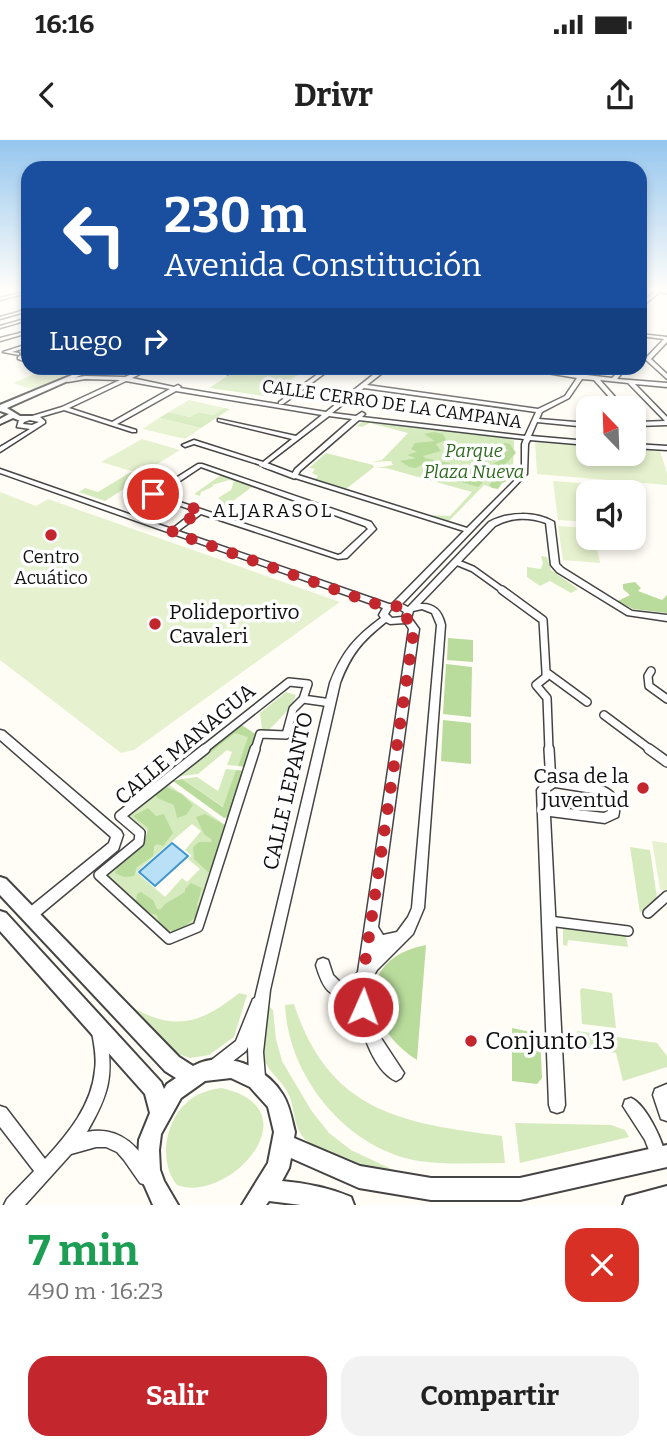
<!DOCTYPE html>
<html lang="es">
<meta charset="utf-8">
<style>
body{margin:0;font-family:Bitter,serif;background:#f2f2f2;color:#222;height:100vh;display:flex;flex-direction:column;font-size:26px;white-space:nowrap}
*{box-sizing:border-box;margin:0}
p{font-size:23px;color:#767676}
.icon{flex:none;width:38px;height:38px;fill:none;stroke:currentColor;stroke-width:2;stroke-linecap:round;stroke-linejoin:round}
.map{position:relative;height:1065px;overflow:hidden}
.drawer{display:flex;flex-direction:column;background:#fff;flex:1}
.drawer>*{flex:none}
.guide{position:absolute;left:21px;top:21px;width:626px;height:214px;border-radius:21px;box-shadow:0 4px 10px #0003;background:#1a4fa0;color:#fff;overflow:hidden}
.needle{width:46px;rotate:337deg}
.fabs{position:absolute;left:576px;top:256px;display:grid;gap:14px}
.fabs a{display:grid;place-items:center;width:70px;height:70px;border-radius:14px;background:#fff;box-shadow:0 4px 10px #0003;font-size:35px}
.pin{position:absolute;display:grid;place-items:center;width:60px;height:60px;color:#fff;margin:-30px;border:4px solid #fff;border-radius:50%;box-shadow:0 2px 7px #0007}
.me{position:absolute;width:77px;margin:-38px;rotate:2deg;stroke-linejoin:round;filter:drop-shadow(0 0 5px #0008)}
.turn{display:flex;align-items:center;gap:24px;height:147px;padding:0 28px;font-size:32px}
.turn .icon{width:91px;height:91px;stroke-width:2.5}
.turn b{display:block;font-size:49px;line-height:60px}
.then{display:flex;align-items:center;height:66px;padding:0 28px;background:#0003;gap:14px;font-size:26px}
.round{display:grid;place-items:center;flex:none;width:74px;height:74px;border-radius:21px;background:#f2f2f2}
.summary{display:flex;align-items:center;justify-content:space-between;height:119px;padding:0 28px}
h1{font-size:42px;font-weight:700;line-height:52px;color:#1e9e55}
.action{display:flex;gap:14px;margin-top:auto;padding:14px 28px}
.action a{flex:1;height:80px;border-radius:21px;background:#c4262e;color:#fff;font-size:28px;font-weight:700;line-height:80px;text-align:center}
.action a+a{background:#f2f2f2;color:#222}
.status{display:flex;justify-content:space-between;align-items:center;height:49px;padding:0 35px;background:#fff;direction:ltr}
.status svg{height:19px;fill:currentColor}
header{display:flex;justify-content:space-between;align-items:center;height:91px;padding:0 28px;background:#fff;font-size:32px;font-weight:700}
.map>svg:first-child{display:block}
.green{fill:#d5ebbd;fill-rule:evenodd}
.forest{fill:#b9dc9c}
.pitch{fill:#e6f2cf}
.water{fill:#b9e0f7;stroke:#3f96cf;stroke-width:2}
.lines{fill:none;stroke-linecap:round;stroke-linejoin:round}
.pedestrian-far3-casing{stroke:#444;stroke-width:6}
.pedestrian-far2-casing{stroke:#444;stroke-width:8}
.pedestrian-far1-casing{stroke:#444;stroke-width:10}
.pedestrian-casing{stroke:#444;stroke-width:12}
.minor-casing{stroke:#444;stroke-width:3}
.tertiary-casing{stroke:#444;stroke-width:4}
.pedestrian-far3{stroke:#fff;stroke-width:4.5}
.pedestrian-far2{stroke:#fff;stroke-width:5}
.pedestrian-far1{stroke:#fff;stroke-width:7}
.pedestrian{stroke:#fff;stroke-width:9}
.minor{fill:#fff;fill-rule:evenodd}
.tertiary{fill:#fff;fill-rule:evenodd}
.route{stroke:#c4262e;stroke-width:12;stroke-dasharray:0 21.6}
.poi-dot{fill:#c4262e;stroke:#fff;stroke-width:2.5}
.labels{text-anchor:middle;stroke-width:7;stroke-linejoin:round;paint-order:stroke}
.far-street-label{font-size:18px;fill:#111;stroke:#fff}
.far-park-label{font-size:18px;font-style:italic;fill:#2f6b1f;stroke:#fff}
.far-poi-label{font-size:18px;fill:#111;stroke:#fff}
.far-neighbourhood-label{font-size:19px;letter-spacing:2px;fill:#111;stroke:#fff}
.poi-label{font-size:21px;fill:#111;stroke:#fff;text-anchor:start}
.street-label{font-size:21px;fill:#111;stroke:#fff}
.near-poi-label{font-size:24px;fill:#111;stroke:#fff;text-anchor:start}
</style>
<div class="status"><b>16:16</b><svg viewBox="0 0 49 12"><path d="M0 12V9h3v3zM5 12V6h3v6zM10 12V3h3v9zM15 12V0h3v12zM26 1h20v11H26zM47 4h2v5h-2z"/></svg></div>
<header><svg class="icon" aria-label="back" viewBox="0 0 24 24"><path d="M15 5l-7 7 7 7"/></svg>Drivr<svg class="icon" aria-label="share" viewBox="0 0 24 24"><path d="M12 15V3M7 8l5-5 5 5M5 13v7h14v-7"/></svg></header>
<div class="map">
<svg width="667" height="1065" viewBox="0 0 667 1065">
<rect width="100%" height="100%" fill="#fffdf5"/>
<path class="green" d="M 240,228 L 309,228 L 264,256 L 209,248 Z
M 224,268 L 230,269 L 201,288 L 159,278 L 169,272 L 190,277 L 199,272 L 213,275 Z
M 364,280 L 511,299 L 514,301 L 513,330 L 494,348 L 484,345 L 449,381 L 430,375 L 450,376 L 472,352 L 386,328 L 376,328 L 393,325 L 391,321 L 372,322 L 382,320 L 408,293 L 370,283 L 362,287 L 357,286 Z
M 326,313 L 373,325 L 374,327 L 346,349 L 315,339 L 318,336 L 312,333 L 315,329 L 309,328 Z
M 131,332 L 144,336 L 105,361 L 79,352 L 85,348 L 98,352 Z
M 221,335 L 252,347 L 225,367 L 218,365 L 222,361 L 218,358 L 231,350 L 234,341 L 229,340 L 212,345 L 214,346 L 201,352 L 200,356 L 194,354 Z
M 541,416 L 547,417 L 551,430 L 578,449 L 571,453 L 550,441 L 540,446 L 527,437 L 527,427 L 541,429 L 543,423 Z
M 286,552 L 296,555 L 291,567 L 269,590 L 262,590 L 260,573 Z
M 235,592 L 249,597 L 238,626 L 227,625 L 232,612 L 227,610 L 198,634 L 181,636 Z
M 226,629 L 236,630 L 224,667 L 182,639 L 197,637 L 218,651 Z
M 165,642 L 228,687 L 196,782 L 169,794 L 108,739 L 108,733 L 150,698 L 150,693 L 125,673 ZM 192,684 L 201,691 L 185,710 L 192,716 L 188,719 L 200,729 L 187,742 L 182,738 L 165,757 L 136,732 Z
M 630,707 L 650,710 L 657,758 L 640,773 Z
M 563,788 L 626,796 L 628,807 L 568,800 L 567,806 L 563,805 Z
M 582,848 L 612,853 L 616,888 L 582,884 L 580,850 Z
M 239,853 L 247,855 L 234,897 L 209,915 L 190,918 L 175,913 L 119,859 C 166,890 194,890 239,853 Z
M 266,864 L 273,870 L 276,899 L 282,921 L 311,970 L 329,993 L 351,1010 L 404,1035 C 376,1030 324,1020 304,998 C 293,986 295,967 288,953 C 283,943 274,936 268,927 C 257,910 264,884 266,864 Z
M 294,864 C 329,972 401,983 502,996 L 505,1023 C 476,1023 447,1025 419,1021 C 346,1009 288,936 285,865 Z
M 577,891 L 657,903 L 667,916 L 667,927 L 623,941 L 616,913 L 579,906 Z
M 221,948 C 316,968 229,1065 177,1045 C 157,1020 166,977 191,959 C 201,952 210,950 221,948 Z
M 515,983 L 611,985 L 625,990 L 629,997 L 520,1023 Z"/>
<path class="forest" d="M 434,292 L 443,294 L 446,300 L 436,304 L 441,311 L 423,316 L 425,318 L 488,332 L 492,336 L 487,338 L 472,336 L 483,342 L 478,347 L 458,341 L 449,334 L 432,332 L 433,327 L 427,322 L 416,328 L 409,327 L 400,321 L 416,318 L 407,315 L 417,312 L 411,309 L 415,303 L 435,301 L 424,294 Z
M 505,303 L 510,304 L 516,313 L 503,326 L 507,329 L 502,332 L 510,340 L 502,343 L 498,349 L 492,348 L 489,345 L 498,336 L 492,334 L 490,326 L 498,321 L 503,312 L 509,311 L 500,305 Z
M 635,442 L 641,448 L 638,451 L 662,460 L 667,455 L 667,473 L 633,469 L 618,461 L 630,455 L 623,449 L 623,444 Z
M 448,498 L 473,500 L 473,522 L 447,520 Z
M 446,524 L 472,527 L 471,577 L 443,574 Z
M 443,580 L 471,583 L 471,624 L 441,621 Z
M 240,584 L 257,595 L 246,627 L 238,626 L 248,597 L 235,593 L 181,636 L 174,637 Z
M 236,630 L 246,631 L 231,676 L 224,678 L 173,641 L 182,639 L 223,667 Z
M 166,647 L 182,654 L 193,665 L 186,675 L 177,678 L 174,665 L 157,658 L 155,653 L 159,649 Z
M 148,668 L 156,676 L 164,674 L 173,693 L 163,706 L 157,704 L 154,706 L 153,716 L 137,727 L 134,736 L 124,737 L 115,733 L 122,716 C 137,711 146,703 148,688 L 133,676 Z
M 205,674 L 228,687 L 221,699 L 213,730 L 208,732 L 194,719 L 193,707 L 199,702 L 211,702 L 212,700 L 204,694 L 196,677 Z
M 191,743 L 202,748 L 197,764 L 199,774 L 178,792 L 161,788 L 157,775 L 147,772 L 136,761 L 137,754 L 141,752 L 153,760 L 157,769 L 160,770 L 165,764 L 185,752 L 185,749 Z
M 426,805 L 417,920 C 364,887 353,819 426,805 Z
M 512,888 L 540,894 L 542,938 L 537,944 L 512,941 Z"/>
<path class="pitch" d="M 49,228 L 71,235 L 35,250 L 13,243 Z
M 189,260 L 224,268 L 213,275 L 199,272 L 191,277 L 169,272 Z
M 159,278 L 201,288 L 185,299 L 143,289 Z
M 142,299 L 180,310 L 141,334 L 101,322 Z
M 535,302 L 588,306 L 588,313 L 634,313 L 634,309 L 660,311 L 667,333 L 667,345 L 537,334 Z
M 553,341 L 595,344 L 596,352 L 588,352 L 588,382 L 558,380 Z
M 0,352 L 36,366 L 48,359 L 340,462 L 134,610 L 121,613 L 0,520 Z
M 558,386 L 588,388 L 588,397 L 595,397 L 600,423 L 563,420 Z
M 652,701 L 667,703 L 667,749 L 664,751 L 660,749 Z"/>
<path class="water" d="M 172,703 L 188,716 L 155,746 L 139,732 Z"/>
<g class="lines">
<defs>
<path id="pedestrian-far3" d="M 261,324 L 270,327"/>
<path id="pedestrian-far2" d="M 265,325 L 294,336
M 456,422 L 473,429 L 505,452"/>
<path id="pedestrian-far1" d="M 502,450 L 543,480 L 546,532 L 587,562
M 651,531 L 648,536 L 649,546 L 667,559
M 546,532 L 546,537 L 536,545 L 547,558 L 549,610
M 303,559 L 331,563
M 604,575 L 651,610
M 203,610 L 289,542 L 308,544 L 303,559
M 255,610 L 260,594 L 286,595 L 293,569 L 303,559"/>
<path id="pedestrian" d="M 205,609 L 120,676 L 140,693 L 139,702 L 99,735 L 169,799 L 198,787 L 255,609
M 549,609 L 551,643
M 649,609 L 667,622
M 648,773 L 667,756
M 549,781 L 628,791"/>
<path id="minor" d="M 657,150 L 662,150 L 640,168 L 640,164 Z
M 28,151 L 28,153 L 0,160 L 0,158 Z
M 28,169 L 28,171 L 0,179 L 0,177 Z
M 28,178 L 28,180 L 0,188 L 0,186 Z
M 28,191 L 28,193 L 0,201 L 0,198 Z
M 640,194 L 667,197 L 667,202 L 651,219 L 667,234 L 667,239 L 645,219 L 664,199 L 640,196 Z
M 28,204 L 28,207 L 12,212 L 19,213 L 19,215 L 3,212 Z
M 23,214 L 26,216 L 24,218 L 28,218 L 28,222 L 18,219 L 18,217 Z
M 146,228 L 152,228 L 132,238 L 174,247 L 178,245 L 181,247 L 180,248 L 326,272 L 374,234 L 342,230 L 340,228 L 381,232 L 381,234 L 367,245 L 538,269 L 565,256 L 577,238 L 529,230 L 527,228 L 612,238 L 622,228 L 626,228 L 617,239 L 667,243 L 667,247 L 635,244 L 667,277 L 667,285 L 637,286 L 634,284 L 634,279 L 639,282 L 665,281 L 628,243 L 600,240 L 625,268 L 619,268 L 594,240 L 582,239 L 569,258 L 542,272 L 539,279 L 588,283 L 588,287 L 537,282 L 531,296 L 588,301 L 588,305 L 530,300 L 528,304 L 527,334 L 402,464 L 408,467 L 489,382 C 508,372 535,371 554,382 L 559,424 L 563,428 L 632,471 L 667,475 L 667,481 L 627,475 L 557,432 L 551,425 L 546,383 C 529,377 511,377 495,386 L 420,464 C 435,463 442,471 445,485 L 424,768 L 413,794 L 377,830 L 371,840 L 369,853 L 372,876 L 377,892 L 404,933 L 401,938 L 396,941 C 371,930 357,879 355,854 C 330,863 322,846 316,825 L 318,820 L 323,818 L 328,820 L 333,835 L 341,843 L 348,842 L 358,832 L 409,489 L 405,483 L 390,484 L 386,482 C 362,501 351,514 340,543 L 270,850 L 263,912 L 265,937 L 262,942 L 257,945 L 252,942 L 249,937 L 248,907 L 246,911 L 219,932 L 214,935 L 209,932 L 206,927 L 209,922 L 236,901 L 253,859 L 255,858 L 330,543 C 342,512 355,497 381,478 L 379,475 L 383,468 L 0,333 L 0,329 L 172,389 L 195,371 L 149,355 L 198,324 L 202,324 L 371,382 L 376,389 L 347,418 L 338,419 L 201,374 L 178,391 L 389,464 L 392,464 L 464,391 L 292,337 L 291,336 L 295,329 L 352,279 L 329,276 L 264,326 L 194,304 L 185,307 L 182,305 L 194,300 L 263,322 L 292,299 L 218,281 L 218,279 L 296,296 L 322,275 L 176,251 L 117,284 L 136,290 L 136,292 L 132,292 L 64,270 L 40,277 L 45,281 L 45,283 L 0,312 L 0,307 L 30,289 L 17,287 L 19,280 L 62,267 L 120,240 L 85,239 L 68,242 L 66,241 L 66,239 L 85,236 L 125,237 ZM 126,241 L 170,249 L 112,282 L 69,268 ZM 364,248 L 536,272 L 525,296 L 362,277 L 365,274 L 362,272 L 356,276 L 332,273 ZM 30,280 L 39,282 L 32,285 L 23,284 L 24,282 ZM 359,280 L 524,299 L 522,304 L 522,333 L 467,388 L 298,335 L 300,331 ZM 201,327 L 365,386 L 368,389 L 341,414 L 338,415 L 159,355 ZM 391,469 L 399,469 L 404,472 L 402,477 L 392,478 L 388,474 ZM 422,469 L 432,473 L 437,485 L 412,768 L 408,777 L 397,792 L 383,795 L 378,787 L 419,489 L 411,478 L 413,471 Z
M 201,228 L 211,228 L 231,232 L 228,234 Z
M 326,228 L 332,228 L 283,264 L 279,264 L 279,262 Z
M 634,304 L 667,306 L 667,310 L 634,308 Z
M 0,590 L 4,591 L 121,691 L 123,695 L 118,710 L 35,779 L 30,781 L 25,779 L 23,775 L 25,771 L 109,703 L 111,697 L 0,600 Z
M 555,639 C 580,642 628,640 618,677 L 605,683 L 550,676 L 565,965 L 563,971 L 557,973 L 551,971 L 549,965 L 537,650 L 543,642 ZM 555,647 L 599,654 L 607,659 L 608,671 L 604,673 L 550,667 L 549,651 Z
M 99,885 L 104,887 L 106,892 C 114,936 109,954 87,992 C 120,985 143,1009 154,1037 L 152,1043 L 146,1045 L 140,1043 L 124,1020 L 117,1012 L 106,1007 L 96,1007 L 71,1014 L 25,1065 L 4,1065 L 7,1059 L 34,1031 L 0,987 L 0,966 L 6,968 L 45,1019 C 68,994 92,965 95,930 C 97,917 94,904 92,892 L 94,887 Z
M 667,944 L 667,981 L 661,979 L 653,955 L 655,949 Z
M 631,958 C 646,964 667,1007 666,1023 L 660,1025 L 654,1023 L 645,1000 L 623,966 L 625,960 Z"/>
<path id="tertiary" d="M 657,150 L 667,150 L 667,153 L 658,151 Z
M 89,228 L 97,228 L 7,268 L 20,276 L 33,276 L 33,280 L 18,280 L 13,278 L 0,284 L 0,279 L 9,274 L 0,271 L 0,265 Z
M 0,737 L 6,739 L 179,917 L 193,926 C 224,909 266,926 283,955 C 290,966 292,981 295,992 L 294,998 L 360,1026 L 431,1038 L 520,1038 L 667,1005 L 667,1027 L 520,1060 L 431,1060 L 359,1048 L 291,1018 L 289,1028 L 282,1041 C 305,1043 330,1048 351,1057 L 354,1065 L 301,1065 L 269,1061 L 266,1065 L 242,1065 L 268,1023 L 274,992 L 268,967 L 250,947 L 231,938 L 205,941 L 181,958 L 161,994 L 159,1010 L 160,1030 L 164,1041 L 178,1065 L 153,1065 L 142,1040 L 138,1020 L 139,1000 L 150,973 L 145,954 L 0,791 L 0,771 L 6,773 L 161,942 L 164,949 L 167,944 L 176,938 L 165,931 L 0,755 Z
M 667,1046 L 667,1065 L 623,1065 L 626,1057 Z"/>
</defs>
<use href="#pedestrian-far3" class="pedestrian-far3-casing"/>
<use href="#pedestrian-far2" class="pedestrian-far2-casing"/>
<use href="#pedestrian-far1" class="pedestrian-far1-casing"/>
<use href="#pedestrian" class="pedestrian-casing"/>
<use href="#minor" class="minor-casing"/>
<use href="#tertiary" class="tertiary-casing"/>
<use href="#pedestrian-far3" class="pedestrian-far3"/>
<use href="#pedestrian-far2" class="pedestrian-far2"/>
<use href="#pedestrian-far1" class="pedestrian-far1"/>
<use href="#pedestrian" class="pedestrian"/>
<use href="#minor" class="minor"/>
<use href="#tertiary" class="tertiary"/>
</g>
<linearGradient id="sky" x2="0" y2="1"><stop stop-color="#95c6ee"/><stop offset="0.5" stop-color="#fffefa"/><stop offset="1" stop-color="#fffefa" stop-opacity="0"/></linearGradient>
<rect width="667" height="299" fill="url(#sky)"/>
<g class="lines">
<path class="route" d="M 153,354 L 179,365 L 201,370 L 172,392 L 373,463 C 385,466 399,464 409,471 L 407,479 L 414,489 L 363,837 L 363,867"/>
</g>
<g class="poi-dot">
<circle cx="51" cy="395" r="7"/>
<circle cx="155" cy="484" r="7"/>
<circle cx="643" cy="648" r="7"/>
<circle cx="471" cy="901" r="7"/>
</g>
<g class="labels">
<g class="far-street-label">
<text transform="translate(392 264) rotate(8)" y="6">CALLE CERRO DE LA CAMPANA</text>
</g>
<g class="far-park-label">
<text x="474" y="317">Parque<tspan x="474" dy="21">Plaza Nueva</tspan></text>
</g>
<g class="far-poi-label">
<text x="51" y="423">Centro<tspan x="51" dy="21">Acuático</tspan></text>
</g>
<g class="far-neighbourhood-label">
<text x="273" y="377">ALJARASOL</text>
</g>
<g class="poi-label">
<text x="169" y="479">Polideportivo<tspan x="169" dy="24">Cavaleri</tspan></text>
<text x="629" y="643" text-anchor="end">Casa de la<tspan x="629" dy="24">Juventud</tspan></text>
</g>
<g class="street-label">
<text transform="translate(185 604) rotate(-40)" y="7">CALLE MANAGUA</text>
<text transform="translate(288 651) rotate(-77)" y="7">CALLE LEPANTO</text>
</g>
<g class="near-poi-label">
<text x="485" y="909">Conjunto 13</text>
</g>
</g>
</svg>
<div class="fabs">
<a><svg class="needle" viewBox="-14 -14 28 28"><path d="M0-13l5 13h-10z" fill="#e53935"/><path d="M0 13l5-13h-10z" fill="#767676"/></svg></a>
<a><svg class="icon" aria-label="sound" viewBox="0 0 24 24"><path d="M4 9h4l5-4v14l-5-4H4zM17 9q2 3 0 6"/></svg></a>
</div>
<div class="pin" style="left:153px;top:354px;background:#d93025"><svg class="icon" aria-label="arrive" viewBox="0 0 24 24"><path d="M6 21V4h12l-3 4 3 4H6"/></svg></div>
<svg class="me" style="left:363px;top:867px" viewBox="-20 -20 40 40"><circle r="17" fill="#c4262e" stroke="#fff" stroke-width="3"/><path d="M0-11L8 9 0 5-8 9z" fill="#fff"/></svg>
<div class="guide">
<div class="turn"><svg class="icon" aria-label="left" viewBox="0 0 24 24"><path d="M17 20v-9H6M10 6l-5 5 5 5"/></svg><div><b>230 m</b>Avenida Constitución</div></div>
<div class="then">Luego<svg class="icon" aria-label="right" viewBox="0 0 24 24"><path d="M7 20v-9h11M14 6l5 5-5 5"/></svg></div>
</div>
</div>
<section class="drawer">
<div class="summary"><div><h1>7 min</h1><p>490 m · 16:23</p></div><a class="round" style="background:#d93025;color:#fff"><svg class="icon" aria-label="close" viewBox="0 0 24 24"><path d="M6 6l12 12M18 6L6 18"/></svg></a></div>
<div class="action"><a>Salir</a><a>Compartir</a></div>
</section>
